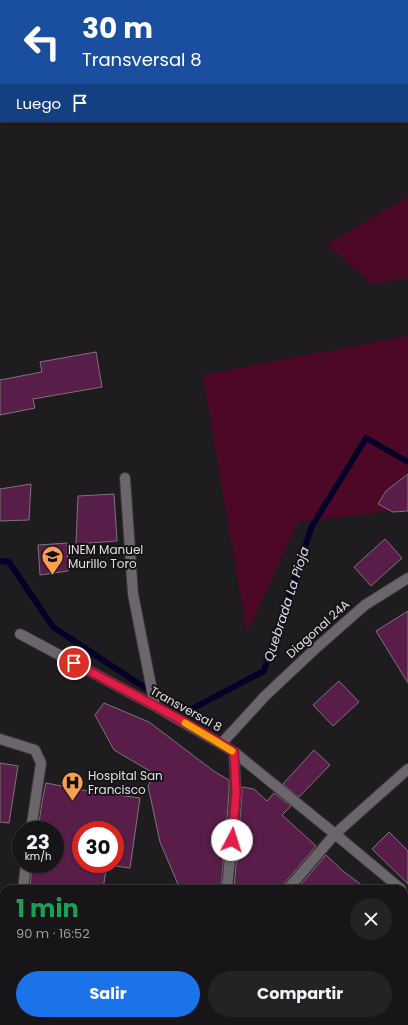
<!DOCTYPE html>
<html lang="es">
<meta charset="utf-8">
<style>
body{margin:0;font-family:Poppins,sans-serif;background:#242225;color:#f1f3f6;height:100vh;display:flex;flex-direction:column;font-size:15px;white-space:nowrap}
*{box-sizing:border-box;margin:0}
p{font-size:13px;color:#9e9fa2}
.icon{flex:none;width:22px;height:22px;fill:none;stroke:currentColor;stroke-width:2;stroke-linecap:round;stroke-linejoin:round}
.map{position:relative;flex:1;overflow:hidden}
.panel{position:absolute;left:0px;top:885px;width:408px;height:140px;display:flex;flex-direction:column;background:#171518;border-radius:12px 12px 0 0;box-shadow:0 1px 3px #0004,0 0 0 1px #363437}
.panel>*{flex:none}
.top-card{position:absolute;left:0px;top:0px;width:408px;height:122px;box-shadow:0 1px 3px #0004,0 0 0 1px #363437;background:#1a4fa0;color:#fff;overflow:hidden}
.speed{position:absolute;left:12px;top:821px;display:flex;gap:8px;font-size:20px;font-weight:700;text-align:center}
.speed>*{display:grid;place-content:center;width:52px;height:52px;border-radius:50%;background:#171518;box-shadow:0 1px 3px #0004,0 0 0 1px #363437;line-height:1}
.speed small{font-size:10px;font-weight:400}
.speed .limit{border:6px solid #d22;background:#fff;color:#111}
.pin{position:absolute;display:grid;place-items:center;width:34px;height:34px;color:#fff;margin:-17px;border:2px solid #fff;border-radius:50%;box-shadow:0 1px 4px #0007}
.me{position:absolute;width:44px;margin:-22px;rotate:5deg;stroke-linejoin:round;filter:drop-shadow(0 0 3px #0008)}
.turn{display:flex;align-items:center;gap:14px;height:84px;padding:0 16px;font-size:18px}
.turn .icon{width:52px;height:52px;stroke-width:2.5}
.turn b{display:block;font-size:28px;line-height:34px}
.then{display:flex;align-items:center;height:38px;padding:0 16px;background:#0003;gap:8px;font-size:15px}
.round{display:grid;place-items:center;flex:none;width:42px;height:42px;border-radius:21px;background:#242225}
.headline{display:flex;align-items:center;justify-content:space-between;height:68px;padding:0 16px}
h1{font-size:24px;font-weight:700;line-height:30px;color:#1e9e55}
.button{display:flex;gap:8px;margin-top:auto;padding:8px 16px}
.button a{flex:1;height:46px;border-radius:24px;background:#1a73e8;color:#fff;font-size:16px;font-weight:700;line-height:46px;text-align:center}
.button a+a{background:#242225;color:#f1f3f6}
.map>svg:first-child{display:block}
.green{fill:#4d0827}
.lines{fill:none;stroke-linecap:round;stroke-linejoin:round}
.stream{stroke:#060028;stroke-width:6}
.building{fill:#581d49;stroke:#7b7579}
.minor-casing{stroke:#393639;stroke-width:12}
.major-casing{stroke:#393639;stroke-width:12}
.minor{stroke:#6a666b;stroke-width:10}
.major{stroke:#9b86c0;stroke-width:10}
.route-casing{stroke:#92132f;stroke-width:10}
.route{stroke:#e11d48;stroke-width:7}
.slow{stroke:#f59e0b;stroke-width:7}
.labels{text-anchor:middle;stroke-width:4;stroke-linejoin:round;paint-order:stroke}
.poi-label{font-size:12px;fill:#e1dfe2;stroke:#161316;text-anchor:start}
.street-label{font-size:12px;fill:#e1dfe2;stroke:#161316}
.water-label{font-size:13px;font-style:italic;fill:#dcdff3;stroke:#161316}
</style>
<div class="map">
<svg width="408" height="1025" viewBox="0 0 408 1025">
<rect width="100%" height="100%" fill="#1f1c20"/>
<path class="green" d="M 408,195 L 408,278 L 372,284 L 327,244 L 403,200 Z
M 408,336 L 408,509 L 298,522 L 247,633 L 203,375 Z"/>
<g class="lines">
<path class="stream" d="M 0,561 L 9,562 L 53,627 L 139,684 L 190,710 L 264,671 L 312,526 L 366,438 L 408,462"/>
</g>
<path class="building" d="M 96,352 L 102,387 L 33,399 L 35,408 L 0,415 L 0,380 L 42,372 L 40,362 Z
M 408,474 L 408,511 L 393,512 L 378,504 L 386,491 Z
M 31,484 L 29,520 L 0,521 L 0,489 Z
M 114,494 L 117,541 L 76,544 L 78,496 Z
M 385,539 L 402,558 L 371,586 L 354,567 Z
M 67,543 L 68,571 L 40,575 L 38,545 Z
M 408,611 L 408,683 L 376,631 Z
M 339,681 L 359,702 L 333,726 L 313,705 Z
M 104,703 L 149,722 L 215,772 L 229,780 L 229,793 L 221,889 L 180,889 L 160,842 L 148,786 L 155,774 L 114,750 L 95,715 Z
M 314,750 L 330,765 L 299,797 L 283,784 Z
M 0,763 L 18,766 L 9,823 L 0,822 Z
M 46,783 L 82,790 L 140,798 L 130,868 L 115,866 L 115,830 L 81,830 L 81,864 L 107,864 L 103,889 L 30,889 L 32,864 L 55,864 L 55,830 L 38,830 L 42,802 Z
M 242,787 L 254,789 L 267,801 L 274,793 L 291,806 L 282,815 L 316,846 L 283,885 L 282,889 L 234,889 L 242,794 Z
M 389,832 L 408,851 L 408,884 L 372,849 Z
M 326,855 L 343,871 L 367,889 L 297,889 Z"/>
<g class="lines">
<defs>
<path id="minor" d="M 125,478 L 133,594 L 155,706
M 20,634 L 155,706 L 221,744 L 234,752 L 335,834 L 401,889
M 0,739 L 35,750 L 41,763 L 31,830
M 221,744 L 265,696 L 315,649 L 365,605 L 408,578
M 23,889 L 26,864
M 227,889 L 236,793 L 234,752
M 288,889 L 335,834 L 408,769
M 183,1025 L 184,1021"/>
<path id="major" d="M 0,972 L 4,973
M 0,1001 L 4,1001
M 161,1021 L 175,1025
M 236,1021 L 244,1025
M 400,1025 L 408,1017"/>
</defs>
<use href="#minor" class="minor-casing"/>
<use href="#major" class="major-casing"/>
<use href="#minor" class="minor"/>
<use href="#major" class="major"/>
</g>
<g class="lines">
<defs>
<path id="route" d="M 74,663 C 128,692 183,719 234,752 L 236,793 L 232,840"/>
</defs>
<use href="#route" class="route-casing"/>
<use href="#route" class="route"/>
<path class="slow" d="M 185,723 L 232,751"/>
</g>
<defs>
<symbol id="school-pin" viewBox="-11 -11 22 30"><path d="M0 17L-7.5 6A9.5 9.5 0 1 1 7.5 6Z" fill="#f99f4d" stroke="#161316"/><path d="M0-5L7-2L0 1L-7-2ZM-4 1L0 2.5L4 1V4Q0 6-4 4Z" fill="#111"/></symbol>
<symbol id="hospital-pin" viewBox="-11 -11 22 30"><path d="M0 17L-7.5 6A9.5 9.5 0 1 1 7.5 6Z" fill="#f99f4d" stroke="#161316"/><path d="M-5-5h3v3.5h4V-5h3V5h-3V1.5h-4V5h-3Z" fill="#111"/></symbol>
</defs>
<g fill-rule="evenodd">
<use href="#school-pin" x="40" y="544" width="25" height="34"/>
<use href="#hospital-pin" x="60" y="770" width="25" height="34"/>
</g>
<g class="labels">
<g class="poi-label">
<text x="68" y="554">INEM Manuel<tspan x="68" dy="14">Murillo Toro</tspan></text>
<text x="88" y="780">Hospital San<tspan x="88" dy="14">Francisco</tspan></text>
</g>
<g class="street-label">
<text transform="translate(318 629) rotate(-42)" y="4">Diagonal 24A</text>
<text transform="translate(186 709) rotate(29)" y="4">Transversal 8</text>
</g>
<g class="water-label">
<text transform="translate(286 604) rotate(-72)" y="5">Quebrada La Pioja</text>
</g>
</g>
</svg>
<div class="speed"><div>23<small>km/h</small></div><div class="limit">30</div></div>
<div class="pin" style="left:74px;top:663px;background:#d93025"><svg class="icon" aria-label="arrive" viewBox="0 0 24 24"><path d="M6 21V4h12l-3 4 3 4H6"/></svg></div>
<svg class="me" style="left:232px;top:840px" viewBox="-20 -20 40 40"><circle r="19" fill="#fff"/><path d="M0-13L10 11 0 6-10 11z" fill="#e11d48"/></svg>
<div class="top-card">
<div class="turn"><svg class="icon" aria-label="left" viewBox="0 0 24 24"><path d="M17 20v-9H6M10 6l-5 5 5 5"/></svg><div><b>30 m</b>Transversal 8</div></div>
<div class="then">Luego<svg class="icon" aria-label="arrive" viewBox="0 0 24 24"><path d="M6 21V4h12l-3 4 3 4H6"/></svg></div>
</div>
<section class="panel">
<div class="headline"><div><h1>1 min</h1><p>90 m · 16:52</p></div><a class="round"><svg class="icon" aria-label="close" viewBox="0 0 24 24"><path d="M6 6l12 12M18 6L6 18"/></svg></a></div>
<div class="button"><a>Salir</a><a>Compartir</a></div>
</section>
</div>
